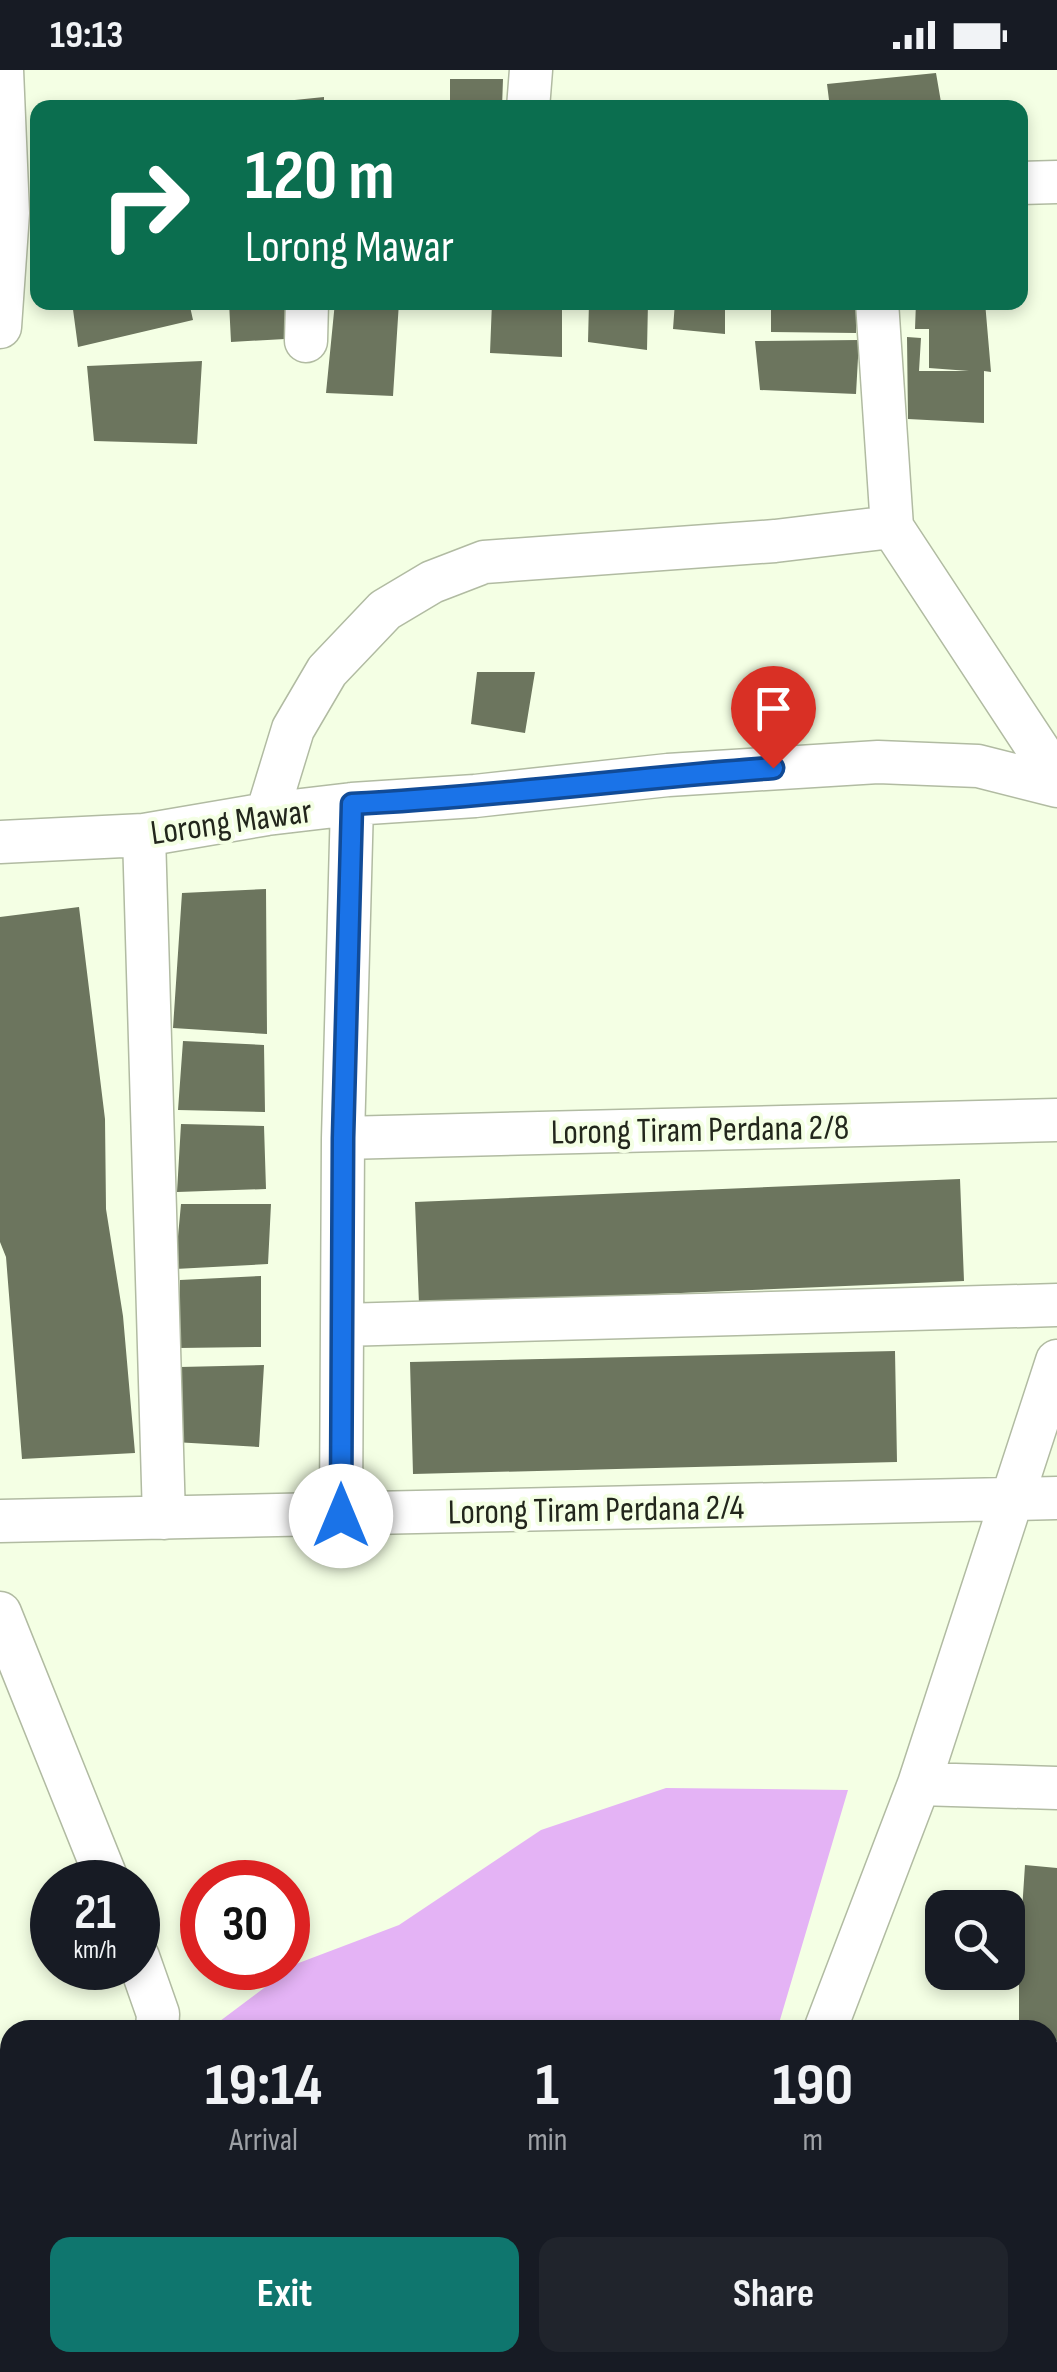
<!DOCTYPE html>
<style>
body{margin:0;font-family:"Sofia Sans Condensed",sans-serif;background:#20242c;color:#f1f3f6;height:100vh;display:flex;flex-direction:column;font-size:38px;white-space:nowrap}
*{box-sizing:border-box;margin:0}
p{font-size:32px;color:#9ea1a6}
.icon{flex:none;width:55px;height:55px;fill:none;stroke:currentColor;stroke-width:2;stroke-linecap:round;stroke-linejoin:round}
.map{position:relative;flex:1;overflow:hidden}
.panel{position:absolute;left:0px;top:1950px;width:1058px;height:352px;display:flex;flex-direction:column;background:#171b24;border-radius:30px 30px 0 0;box-shadow:0 5px 15px #0003}
.panel>*{flex:none}
.guide{position:absolute;left:30px;top:30px;width:998px;height:210px;border-radius:20px;box-shadow:0 5px 15px #0003;background:#0b6e4f;color:#fff;overflow:hidden}
.controls{position:absolute;left:925px;top:1820px;display:grid;gap:20px}
.controls a{display:grid;place-items:center;width:100px;height:100px;border-radius:20px;background:#171b24;box-shadow:0 5px 15px #0003;font-size:50px}
.speed{position:absolute;left:30px;top:1790px;display:flex;gap:20px;font-size:50px;font-weight:700;text-align:center}
.speed>*{display:grid;place-content:center;width:130px;height:130px;border-radius:50%;background:#171b24;box-shadow:0 5px 15px #0003;line-height:1}
.speed small{font-size:25px;font-weight:400}
.speed .limit{border:15px solid #d22;background:#fff;color:#111}
.pin{position:absolute;display:grid;place-items:center;width:85px;height:85px;color:#fff;margin:-102px -42px;border-radius:50% 50% 50% 0;rotate:-45deg;box-shadow:0 0 10px #0007}
.pin .icon{rotate:45deg}
.me{position:absolute;width:110px;margin:-55px;rotate:0deg;stroke-linejoin:round;filter:drop-shadow(0 0 8px #0008)}
.turn{display:flex;align-items:center;gap:35px;height:210px;padding:0 50px;font-size:45px}
.turn .icon{width:130px;height:130px;stroke-width:2.5}
.turn b{display:block;font-size:70px;line-height:85px}
.eta{display:flex;justify-content:space-evenly;align-items:center;height:170px;text-align:center}
.eta b{font-size:60px;font-weight:700;line-height:70px}
.cta{display:flex;gap:20px;margin-top:auto;padding:20px 50px}
.cta a{flex:1;height:115px;border-radius:20px;background:#0f766e;color:#fff;font-size:40px;font-weight:700;line-height:115px;text-align:center}
.cta a+a{background:#20242c;color:#f1f3f6}
.status{display:flex;justify-content:space-between;align-items:center;height:70px;padding:0 50px;background:#171b24;direction:ltr}
.status svg{height:28px;fill:currentColor}
.map>svg:first-child{display:block}
.forest{fill:#e4b3f5}
.building{fill:#6c755e}
.lines{fill:none;stroke-linecap:round;stroke-linejoin:round}
.minor-casing{stroke:#b1bba2;stroke-width:45}
.minor{stroke:#fff;stroke-width:42}
.route-casing{stroke:#114b97;stroke-width:25}
.route{stroke:#1a73e8;stroke-width:18}
.labels{text-anchor:middle;stroke-width:8;stroke-linejoin:round;paint-order:stroke}
.street-label{font-size:35px;fill:#22261c;stroke:#f4ffe4}
</style>
<div class="status"><b>19:13</b><svg viewBox="0 0 49 12"><path d="M0 12V9h3v3zM5 12V6h3v6zM10 12V3h3v9zM15 12V0h3v12zM26 1h20v11H26zM47 4h2v5h-2z"/></svg></div>
<div class="map">
<svg width="1057" height="2302" viewBox="0 0 1057 2302">
<rect width="100%" height="100%" fill="#f4ffe4"/>
<path class="forest" d="M 666,1718 L 848,1720 L 777,1960 L 208,1960 L 296,1894 L 399,1855 L 541,1760 Z
M 10,2107 L 10,2292 L 988,2292 L 993,2302 L 0,2302 L 0,2109 Z"/>
<path class="building" d="M 936,3 L 942,38 L 830,38 L 827,14 Z
M 450,9 L 503,9 L 502,38 L 450,38 Z
M 324,27 L 324,38 L 275,38 L 275,32 Z
M 72,232 L 189,232 L 193,250 L 78,277 Z
M 229,232 L 286,232 L 285,269 L 231,272 Z
M 335,232 L 399,232 L 393,326 L 326,323 Z
M 492,232 L 562,232 L 562,287 L 490,283 Z
M 589,232 L 648,232 L 647,280 L 588,272 Z
M 675,232 L 725,232 L 725,264 L 673,259 Z
M 771,232 L 857,232 L 856,263 L 771,262 Z
M 916,232 L 985,232 L 991,302 L 984,301 L 984,353 L 908,349 L 907,267 L 921,268 L 919,301 L 969,301 L 929,298 L 929,259 L 915,259 Z
M 859,270 L 856,324 L 760,320 L 755,271 Z
M 202,291 L 197,374 L 94,371 L 87,296 Z
M 477,602 L 535,602 L 525,663 L 471,654 Z
M 266,819 L 267,964 L 173,958 L 182,823 Z
M 79,837 L 105,1049 L 106,1139 L 123,1246 L 135,1383 L 22,1389 L 6,1187 L 0,1172 L 0,847 Z
M 183,971 L 264,975 L 265,1042 L 178,1040 Z
M 181,1054 L 264,1056 L 266,1119 L 177,1122 Z
M 960,1109 L 964,1211 L 419,1234 L 415,1132 Z
M 181,1134 L 271,1134 L 268,1194 L 175,1199 Z
M 261,1206 L 261,1277 L 178,1278 L 180,1210 Z
M 895,1281 L 897,1392 L 413,1404 L 410,1292 Z
M 264,1295 L 259,1377 L 174,1372 L 180,1297 Z
M 1025,1795 L 1057,1798 L 1057,1971 L 1048,1969 L 1048,1960 L 1019,1960 L 1019,1886 Z"/>
<g class="lines">
<defs>
<path id="minor" d="M 528,38 L 531,0
M 1020,113 L 1057,112
M 877,232 L 892,457 L 1057,708
M 0,257 L 8,143 L 2,0
M 306,271 L 307,232
M 267,744 L 293,659 L 327,601 L 385,540 L 432,512 L 484,492 L 775,471 L 892,457
M 144,765 L 164,1448
M 0,772 L 144,765 L 267,744 L 352,734 L 475,726 L 668,705 L 878,692 L 978,696 L 1057,716
M 343,1068 L 1057,1050
M 342,1255 L 1057,1235
M 341,1446 L 343,1068 L 352,734
M 0,1451 L 1057,1428
M 0,1543 L 108,1812
M 919,1714 L 1057,1718
M 138,1887 L 158,1944 L 157,1960
M 825,1960 L 919,1714 L 1057,1291
M 0,2047 L 10,2043
M 1048,2047 L 1057,2047"/>
</defs>
<use href="#minor" class="minor-casing"/>
<use href="#minor" class="minor"/>
</g>
<g class="lines">
<defs>
<path id="route" d="M 341,1446 L 343,1068 L 352,734 C 493,727 632,708 773,698"/>
</defs>
<use href="#route" class="route-casing"/>
<use href="#route" class="route"/>
</g>
<g class="labels">
<g class="street-label">
<text transform="translate(231 751) rotate(-8)" y="12">Lorong Mawar</text>
<text transform="translate(700 1059) rotate(-1)" y="12">Lorong Tiram Perdana 2/8</text>
<text transform="translate(596 1439) rotate(-1)" y="12">Lorong Tiram Perdana 2/4</text>
</g>
</g>
</svg>
<div class="controls">
<a><svg class="icon" aria-label="search" viewBox="0 0 24 24"><circle cx="10" cy="10" r="6"/><path d="M15 15l6 6"/></svg></a>
</div>
<div class="speed"><div>21<small>km/h</small></div><div class="limit">30</div></div>
<div class="pin" style="left:773px;top:698px;background:#d93025"><svg class="icon" aria-label="arrive" viewBox="0 0 24 24"><path d="M6 21V4h12l-3 4 3 4H6"/></svg></div>
<svg class="me" style="left:341px;top:1446px" viewBox="-20 -20 40 40"><circle r="19" fill="#fff"/><path d="M0-13L10 11 0 6-10 11z" fill="#1a73e8"/></svg>
<div class="guide">
<div class="turn"><svg class="icon" aria-label="right" viewBox="0 0 24 24"><path d="M7 20v-9h11M14 6l5 5-5 5"/></svg><div><b>120 m</b>Lorong Mawar</div></div>
</div>
<section class="panel">
<div class="eta">
<div><b>19:14</b><p>Arrival</p></div>
<div><b>1</b><p>min</p></div>
<div><b>190</b><p>m</p></div>
</div>
<div class="cta"><a>Exit</a><a>Share</a></div>
</section>
</div>
